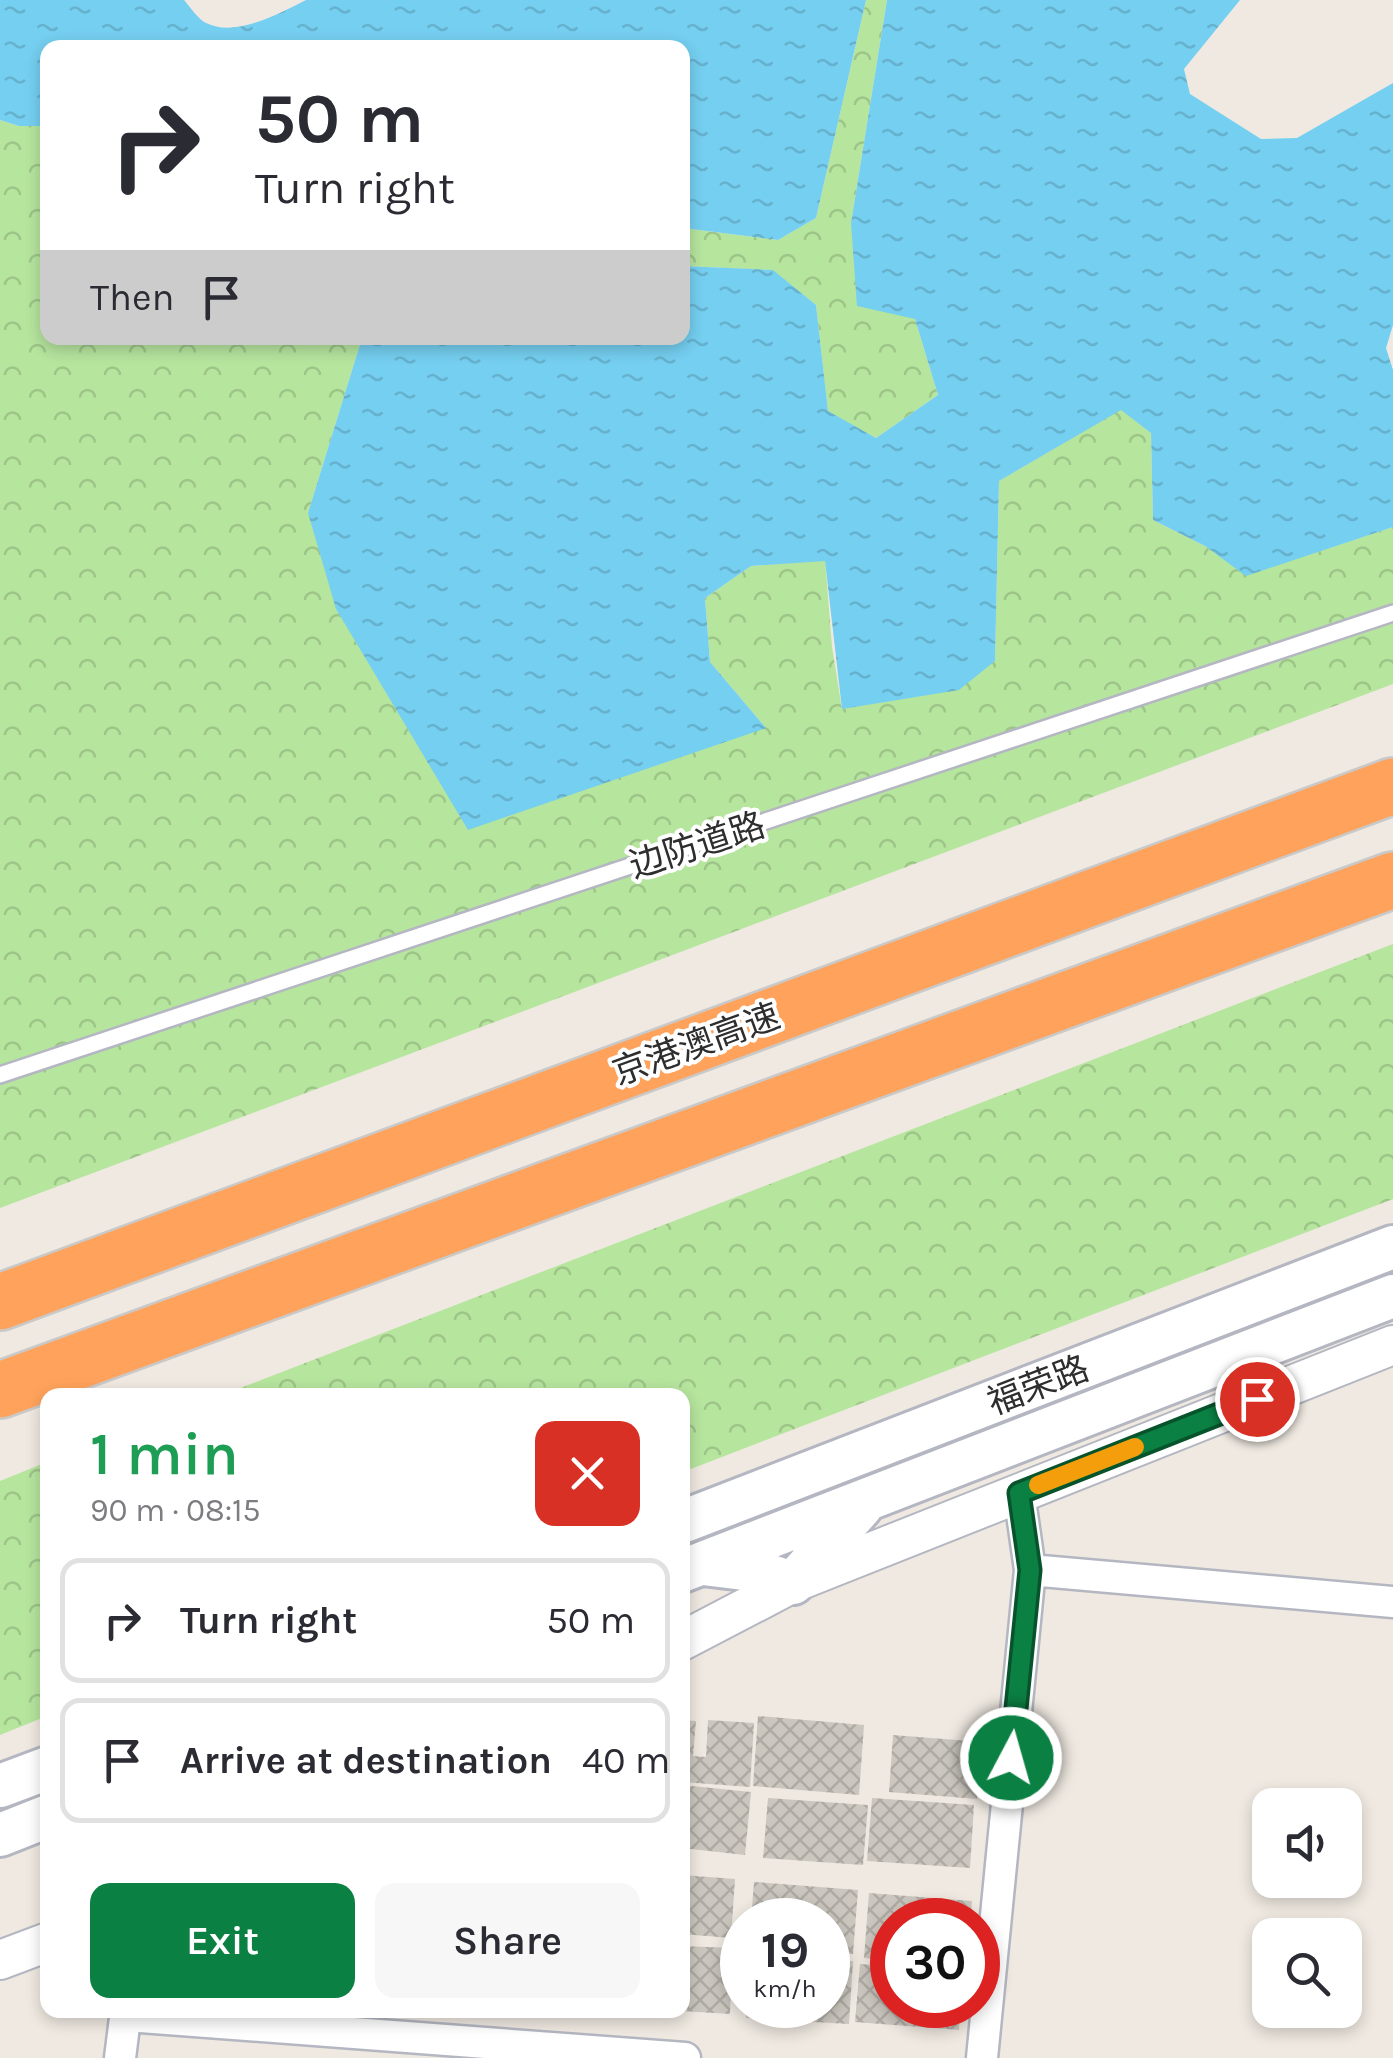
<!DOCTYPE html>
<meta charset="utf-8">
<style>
body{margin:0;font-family:Karla,"Noto Sans SC",sans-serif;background:#f7f7f7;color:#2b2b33;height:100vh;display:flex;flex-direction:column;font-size:38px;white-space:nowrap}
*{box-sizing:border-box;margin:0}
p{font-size:32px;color:#7c7c81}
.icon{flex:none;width:55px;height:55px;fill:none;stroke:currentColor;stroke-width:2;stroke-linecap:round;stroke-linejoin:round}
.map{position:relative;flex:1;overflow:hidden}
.drawer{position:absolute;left:40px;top:1388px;width:650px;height:630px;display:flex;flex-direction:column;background:#fff;border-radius:20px;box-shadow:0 5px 15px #0003}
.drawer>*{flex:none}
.top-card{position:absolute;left:40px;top:40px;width:650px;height:305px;border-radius:20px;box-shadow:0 5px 15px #0003;background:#fff;color:#2b2b33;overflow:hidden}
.buttons{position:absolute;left:1252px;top:1788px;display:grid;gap:20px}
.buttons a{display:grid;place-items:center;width:110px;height:110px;border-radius:20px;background:#fff;box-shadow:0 5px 15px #0003;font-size:50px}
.speed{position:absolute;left:720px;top:1898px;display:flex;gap:20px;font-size:50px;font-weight:700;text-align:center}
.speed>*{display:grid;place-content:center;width:130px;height:130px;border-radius:50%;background:#fff;box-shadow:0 5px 15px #0003;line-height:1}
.speed small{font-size:25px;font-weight:400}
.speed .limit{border:15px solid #d22;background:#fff;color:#111}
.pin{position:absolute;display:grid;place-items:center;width:85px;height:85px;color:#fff;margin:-42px;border:5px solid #fff;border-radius:50%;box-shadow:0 2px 10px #0007}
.me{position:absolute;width:110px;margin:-55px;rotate:6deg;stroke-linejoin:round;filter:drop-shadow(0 0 8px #0008)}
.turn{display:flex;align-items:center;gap:35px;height:210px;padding:0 50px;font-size:45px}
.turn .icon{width:130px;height:130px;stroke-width:2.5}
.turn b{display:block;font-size:70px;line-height:85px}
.then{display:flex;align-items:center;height:95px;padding:0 50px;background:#0003;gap:20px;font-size:38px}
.round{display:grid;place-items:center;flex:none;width:105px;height:105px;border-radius:20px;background:#f7f7f7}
.head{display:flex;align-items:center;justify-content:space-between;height:170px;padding:0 50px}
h1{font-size:60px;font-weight:600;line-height:75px;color:#1e9e55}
.primary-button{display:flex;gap:20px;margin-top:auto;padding:20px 50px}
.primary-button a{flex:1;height:115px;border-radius:20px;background:#0b8043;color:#fff;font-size:40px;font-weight:600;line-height:115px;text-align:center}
.primary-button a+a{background:#f7f7f7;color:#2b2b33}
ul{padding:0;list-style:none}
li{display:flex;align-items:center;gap:30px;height:125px;margin:0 20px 15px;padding:0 30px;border:5px solid #e1e1e2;border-radius:20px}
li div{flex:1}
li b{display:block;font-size:38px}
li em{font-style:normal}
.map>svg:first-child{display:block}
.forest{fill:url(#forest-crowns)}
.water{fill:url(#water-ripples)}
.building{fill:url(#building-cross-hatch)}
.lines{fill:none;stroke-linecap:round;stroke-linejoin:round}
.service-casing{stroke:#b4b7c1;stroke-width:20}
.minor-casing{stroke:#b4b7c1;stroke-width:35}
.tertiary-casing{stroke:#b4b7c1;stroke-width:42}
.secondary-casing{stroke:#b4b7c1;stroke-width:48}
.motorway-casing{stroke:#c9c9c9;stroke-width:60}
.service{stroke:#fff;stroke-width:15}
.minor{stroke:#fff;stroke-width:30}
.tertiary{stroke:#fff;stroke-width:38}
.secondary{stroke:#fff;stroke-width:42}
.motorway{stroke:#ffa35c;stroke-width:55}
.route-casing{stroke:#07532c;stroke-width:25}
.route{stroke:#0b8043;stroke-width:18}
.slow{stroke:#f59e0b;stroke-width:18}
.labels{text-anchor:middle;stroke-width:8;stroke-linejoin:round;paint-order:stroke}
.street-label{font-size:35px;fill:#2e2e2e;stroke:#fff}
</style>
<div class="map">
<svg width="1393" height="2058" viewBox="0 0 1393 2058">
<defs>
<pattern id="forest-crowns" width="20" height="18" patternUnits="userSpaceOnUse" patternTransform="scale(2.5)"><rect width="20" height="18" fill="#b6e59e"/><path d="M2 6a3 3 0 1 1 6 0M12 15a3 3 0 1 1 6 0" fill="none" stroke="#9dc588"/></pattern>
<pattern id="water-ripples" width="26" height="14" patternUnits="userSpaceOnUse" patternTransform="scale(2.5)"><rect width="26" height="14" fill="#75cff0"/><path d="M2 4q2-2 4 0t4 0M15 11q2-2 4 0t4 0" fill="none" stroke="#66b2ce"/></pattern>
<pattern id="building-cross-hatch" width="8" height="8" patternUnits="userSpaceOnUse" patternTransform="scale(2.5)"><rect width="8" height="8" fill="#cbc7bf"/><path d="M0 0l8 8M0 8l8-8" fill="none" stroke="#afaba4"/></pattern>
</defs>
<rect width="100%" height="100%" fill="#efe9e1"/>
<path class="forest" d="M 866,0 L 887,0 L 851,223 L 915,319 L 938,395 L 876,438 L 828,412 L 816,305 L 772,270 L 683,266 L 683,228 L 778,240 L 816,218 Z
M 0,120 L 19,126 L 47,126 L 48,338 L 362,338 L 308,513 L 765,727 L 710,662 L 705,598 L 751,566 L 825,560 L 832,647 L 842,709 L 995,660 L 999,481 L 1121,409 L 1151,433 L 1153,520 L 1205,546 L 1246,575 L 1393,527 L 1393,684 L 0,1208 Z
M 1393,944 L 1393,1199 L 683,1472 L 682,1395 L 222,1395 Z
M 47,1462 L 47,1716 L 0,1735 L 0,1481 Z"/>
<path class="water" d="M 0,0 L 184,0 C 190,7 198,19 206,23 C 236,38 280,13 306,0 L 866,0 L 816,218 L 778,240 L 683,228 L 682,48 L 48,48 L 47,126 L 19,126 L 0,120 Z
M 887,0 L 1240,0 L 1184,69 L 1190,94 L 1261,139 L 1297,138 L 1393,83 L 1393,325 L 1386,348 L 1393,370 L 1393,527 L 1246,576 L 1205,546 L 1153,520 L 1151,433 L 1121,410 L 999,481 L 995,661 L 959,690 L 842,709 L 825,561 L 751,566 L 705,598 L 710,662 L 766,728 L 468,830 L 336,609 L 308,513 L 362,338 L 682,338 L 683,266 L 773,270 L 816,305 L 828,411 L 876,438 L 938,395 L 915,319 L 857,306 L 851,223 Z"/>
<path class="building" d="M 758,1716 L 864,1725 L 859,1795 L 753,1786 Z
M 682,1720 L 696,1721 L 693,1756 L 706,1757 L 708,1720 L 754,1723 L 750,1787 L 682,1782 Z
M 893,1735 L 982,1742 L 977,1799 L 889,1792 Z
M 682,1785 L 751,1792 L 745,1855 L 682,1848 Z
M 768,1798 L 868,1805 L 863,1865 L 763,1858 Z
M 872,1798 L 974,1805 L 970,1868 L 867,1861 Z
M 682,1875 L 735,1879 L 731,1938 L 682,1934 Z
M 754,1882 L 858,1890 L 853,1954 L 828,1953 L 828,1920 L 751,1920 Z
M 869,1893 L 972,1901 L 970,1920 L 892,1920 L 892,1961 L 864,1958 Z
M 682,1946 L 733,1948 L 730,2014 L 682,2011 Z
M 828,1960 L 853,1961 L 849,2024 L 746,2018 L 747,2005 L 828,2005 Z
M 860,1964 L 892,1966 L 892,2005 L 960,2005 L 959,2030 L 855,2022 Z"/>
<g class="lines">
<defs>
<path id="service" d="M 0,1075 L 1393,613"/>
<path id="minor" d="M 1030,1570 L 1393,1602
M 127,2016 L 685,2058
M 120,2058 L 126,2010
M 982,2058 L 1030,1570 L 1019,1493"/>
<path id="tertiary" d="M 682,1641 L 793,1583 L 1393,1345
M 0,1960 L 48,1942"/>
<path id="secondary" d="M 682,1522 L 1393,1247
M 703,1564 L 752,1570 L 793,1583 L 861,1507
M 682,1571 L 1393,1296
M 0,1786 L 48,1768
M 0,1835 L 48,1816"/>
<path id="motorway" d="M 0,1302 L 1393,786
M 0,1390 L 1393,880"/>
</defs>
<use href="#service" class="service-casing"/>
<use href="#minor" class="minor-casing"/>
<use href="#tertiary" class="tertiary-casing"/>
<use href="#secondary" class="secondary-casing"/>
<use href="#motorway" class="motorway-casing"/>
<use href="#service" class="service"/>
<use href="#minor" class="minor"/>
<use href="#tertiary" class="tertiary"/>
<use href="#secondary" class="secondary"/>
<use href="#motorway" class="motorway"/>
</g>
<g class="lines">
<defs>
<path id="route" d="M 1011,1758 L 1030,1570 L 1019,1493 L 1257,1399"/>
</defs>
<use href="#route" class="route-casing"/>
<use href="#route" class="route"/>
<path class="slow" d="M 1038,1485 L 1135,1447"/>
</g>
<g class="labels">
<g class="street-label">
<text transform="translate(697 845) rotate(-18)" y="12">边防道路</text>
<text transform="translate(696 1044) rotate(-20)" y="12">京港澳高速</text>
<text transform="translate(1038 1385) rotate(-21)" y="12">福荣路</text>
</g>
</g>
</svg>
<div class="buttons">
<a><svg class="icon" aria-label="sound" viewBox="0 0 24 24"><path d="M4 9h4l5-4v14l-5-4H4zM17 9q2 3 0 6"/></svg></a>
<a><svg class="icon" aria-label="search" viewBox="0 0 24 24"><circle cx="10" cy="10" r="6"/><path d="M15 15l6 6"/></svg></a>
</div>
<div class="speed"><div>19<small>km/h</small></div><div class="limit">30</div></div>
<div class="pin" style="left:1257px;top:1399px;background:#d93025"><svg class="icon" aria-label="arrive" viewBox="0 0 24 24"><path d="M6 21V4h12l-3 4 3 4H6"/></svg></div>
<svg class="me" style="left:1011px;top:1758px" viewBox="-20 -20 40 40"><circle r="17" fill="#0b8043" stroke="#fff" stroke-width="3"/><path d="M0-11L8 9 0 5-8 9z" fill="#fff"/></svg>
<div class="top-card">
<div class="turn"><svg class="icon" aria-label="right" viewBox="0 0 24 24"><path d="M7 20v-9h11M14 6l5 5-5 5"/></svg><div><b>50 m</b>Turn right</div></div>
<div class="then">Then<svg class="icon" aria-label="arrive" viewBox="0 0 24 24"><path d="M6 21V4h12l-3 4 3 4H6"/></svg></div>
</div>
<section class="drawer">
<div class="head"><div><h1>1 min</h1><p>90 m · 08:15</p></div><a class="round" style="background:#d93025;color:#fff"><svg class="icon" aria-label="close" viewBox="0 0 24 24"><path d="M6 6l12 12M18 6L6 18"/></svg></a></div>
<ul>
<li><svg class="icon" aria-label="right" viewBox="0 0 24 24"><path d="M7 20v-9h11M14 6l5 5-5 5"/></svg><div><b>Turn right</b></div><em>50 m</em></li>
<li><svg class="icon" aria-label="arrive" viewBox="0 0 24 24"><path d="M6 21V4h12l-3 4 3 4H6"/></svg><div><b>Arrive at destination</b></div><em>40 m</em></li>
</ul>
<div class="primary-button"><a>Exit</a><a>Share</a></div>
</section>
</div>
